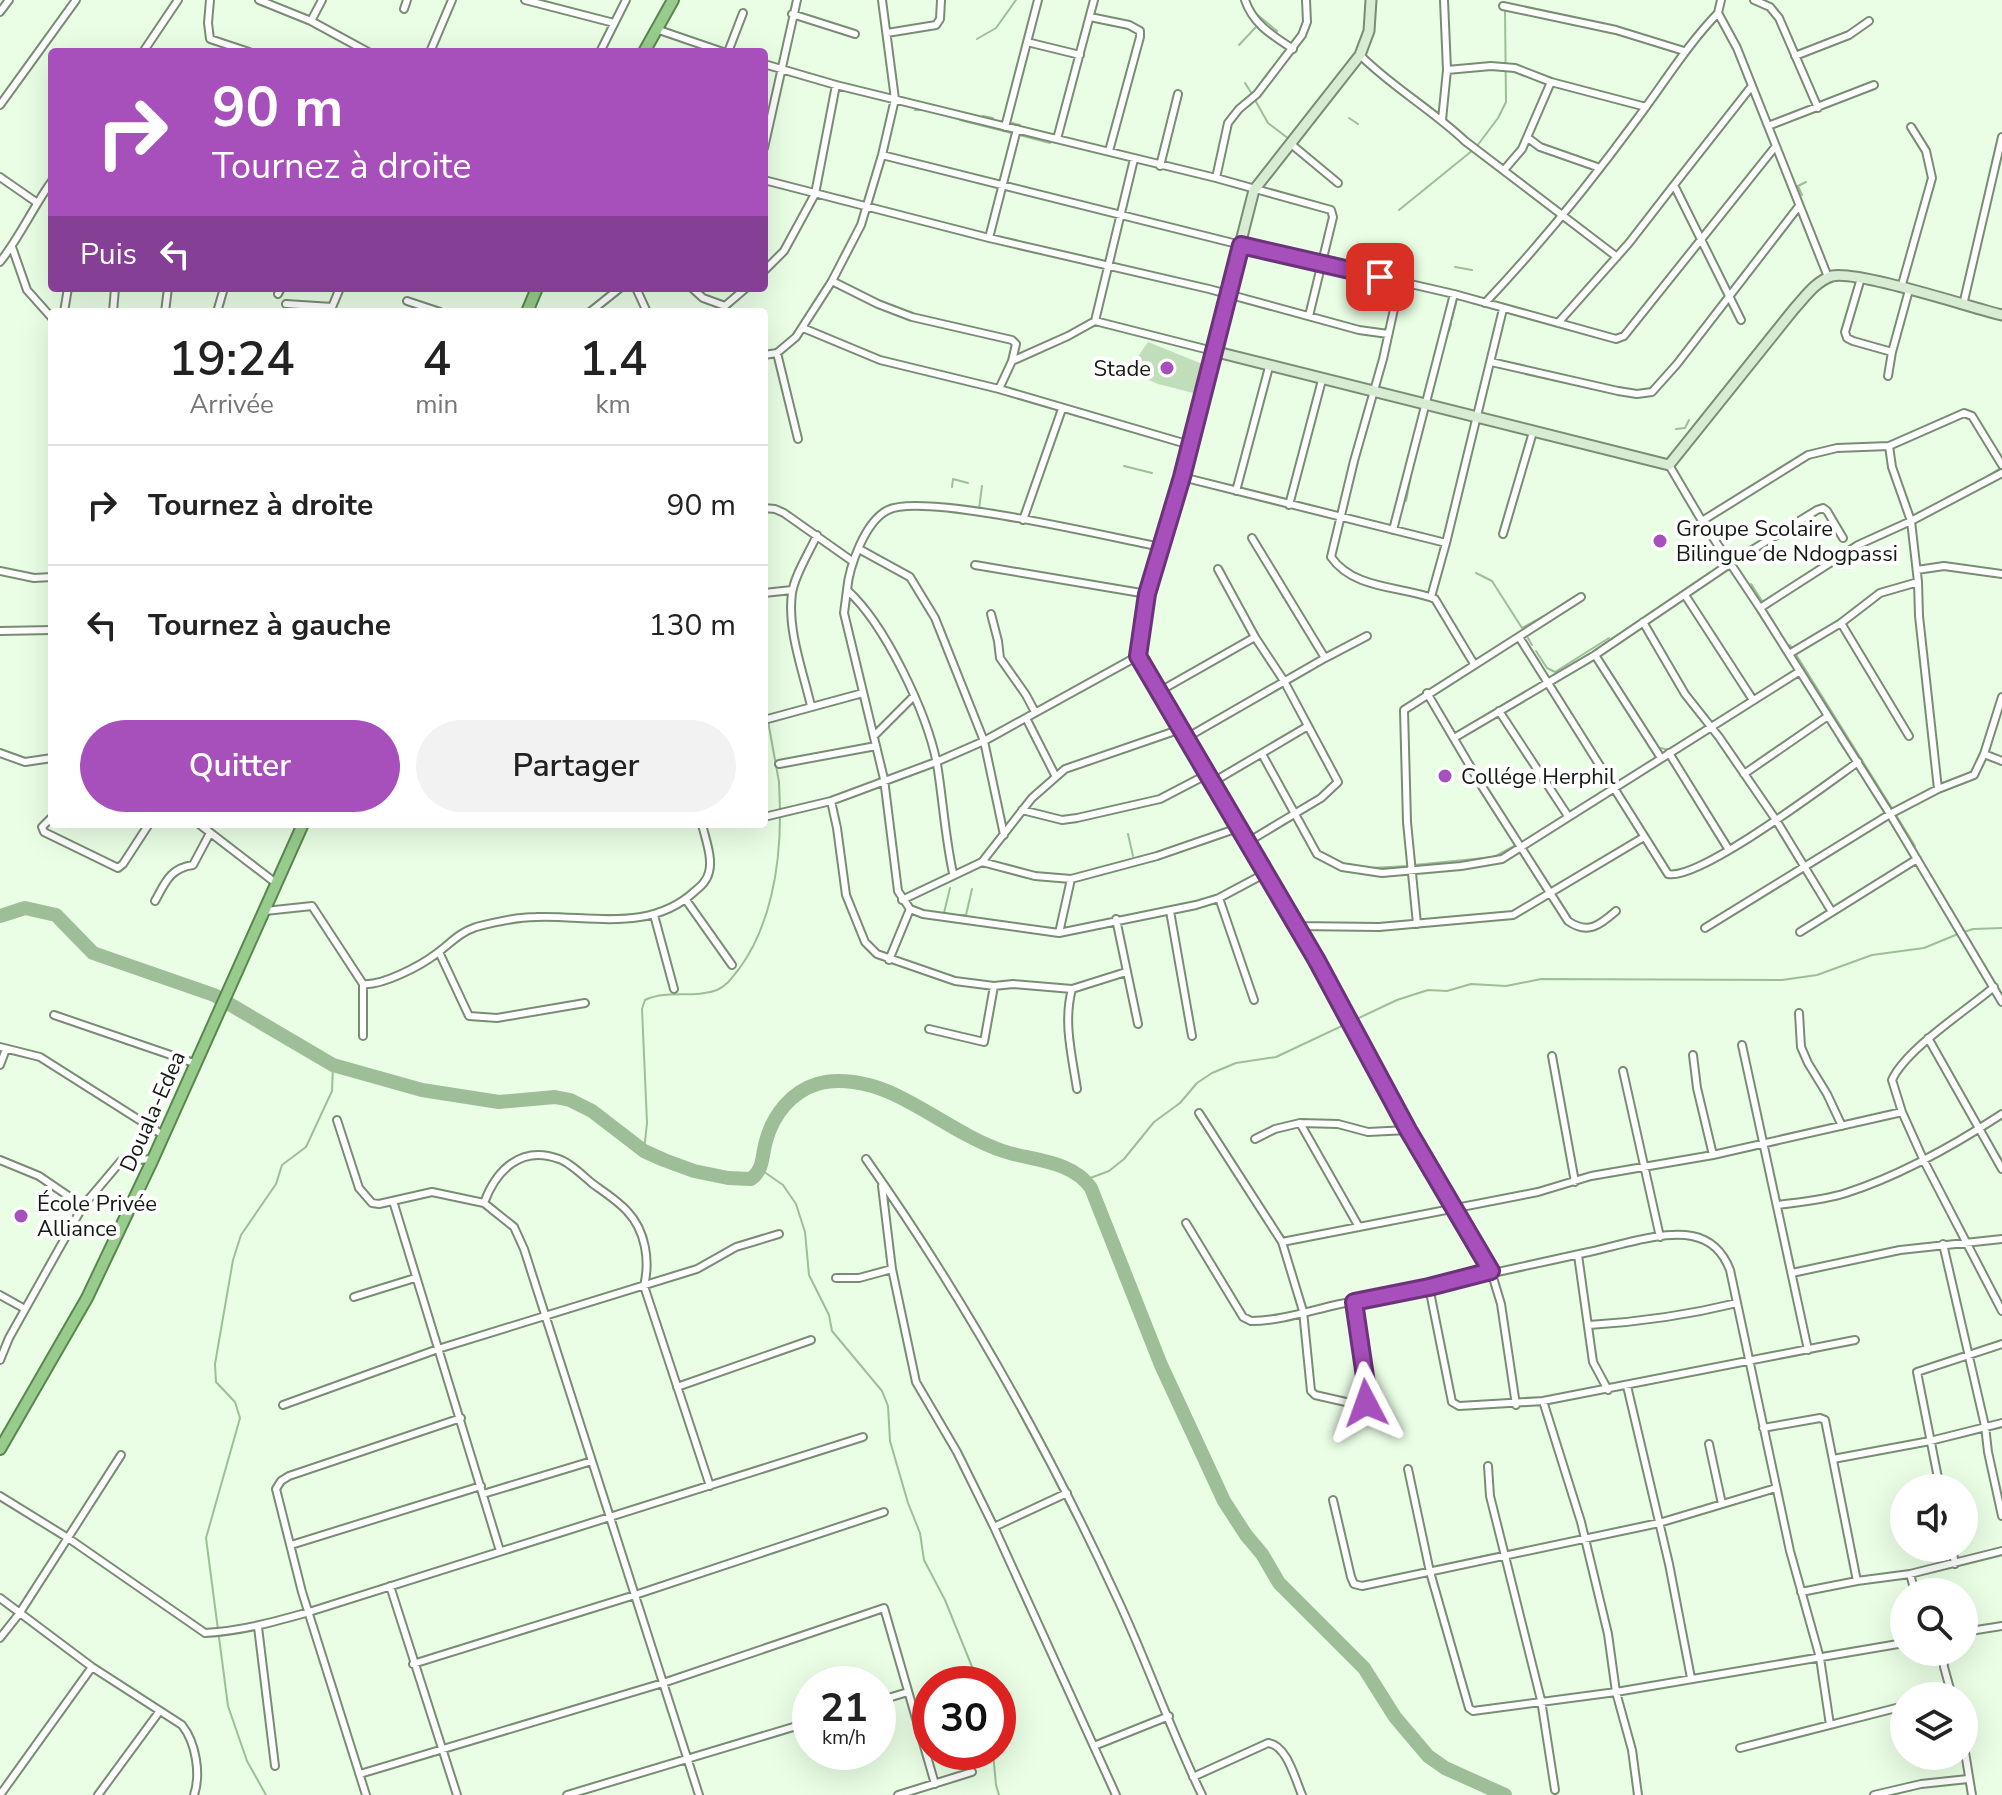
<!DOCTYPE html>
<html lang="fr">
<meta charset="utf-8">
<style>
body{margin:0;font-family:"Nunito Sans",sans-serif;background:#f2f2f2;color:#222;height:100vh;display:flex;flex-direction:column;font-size:30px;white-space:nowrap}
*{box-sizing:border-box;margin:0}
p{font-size:26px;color:#767676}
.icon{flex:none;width:44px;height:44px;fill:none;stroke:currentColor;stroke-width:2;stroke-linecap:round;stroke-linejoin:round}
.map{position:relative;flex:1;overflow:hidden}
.details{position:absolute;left:48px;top:308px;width:720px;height:520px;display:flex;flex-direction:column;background:#fff;border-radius:8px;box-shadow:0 8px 32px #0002}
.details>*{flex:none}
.banner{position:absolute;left:48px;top:48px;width:720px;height:244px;border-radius:8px;box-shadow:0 8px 32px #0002;background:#a74fbb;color:#fff;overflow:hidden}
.buttons{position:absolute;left:1890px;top:1474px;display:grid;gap:16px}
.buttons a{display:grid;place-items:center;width:88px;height:88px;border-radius:50%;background:#fff;box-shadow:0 8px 32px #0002;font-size:40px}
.speed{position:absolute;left:792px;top:1666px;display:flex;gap:16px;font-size:40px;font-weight:700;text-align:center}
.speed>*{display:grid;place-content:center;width:104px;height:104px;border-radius:50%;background:#fff;box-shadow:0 8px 32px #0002;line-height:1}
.speed small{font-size:20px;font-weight:400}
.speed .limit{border:12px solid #d22;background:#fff;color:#111}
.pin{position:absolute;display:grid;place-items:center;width:68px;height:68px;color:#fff;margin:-34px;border-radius:16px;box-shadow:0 4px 12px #0006}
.me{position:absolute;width:88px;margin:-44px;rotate:356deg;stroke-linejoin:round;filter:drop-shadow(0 0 6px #0008)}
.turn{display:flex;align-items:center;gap:28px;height:168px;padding:0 32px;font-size:36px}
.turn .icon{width:104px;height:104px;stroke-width:2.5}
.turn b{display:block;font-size:56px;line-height:68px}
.then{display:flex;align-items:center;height:76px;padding:0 32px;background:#0003;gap:16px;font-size:30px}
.eta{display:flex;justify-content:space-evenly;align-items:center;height:136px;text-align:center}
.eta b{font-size:48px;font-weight:600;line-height:56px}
.button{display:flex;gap:16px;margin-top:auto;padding:16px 32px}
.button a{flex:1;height:92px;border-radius:48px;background:#a74fbb;color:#fff;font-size:32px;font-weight:600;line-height:92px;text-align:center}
.button a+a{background:#f2f2f2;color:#222}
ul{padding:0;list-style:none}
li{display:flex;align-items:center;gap:24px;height:120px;padding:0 32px;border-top:2px solid #e0e0e0}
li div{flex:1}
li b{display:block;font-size:30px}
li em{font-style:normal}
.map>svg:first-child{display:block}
.green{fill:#c1deba}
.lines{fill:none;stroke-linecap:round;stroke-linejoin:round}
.stream{stroke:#9ebe97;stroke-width:2}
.river{stroke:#9ebe97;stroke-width:14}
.minor-casing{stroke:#798c74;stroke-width:10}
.secondary-casing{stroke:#798c74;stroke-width:13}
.trunk-casing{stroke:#59864f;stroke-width:14}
.minor{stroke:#fff;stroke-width:6}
.secondary{stroke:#d8ecd4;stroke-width:9}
.trunk{stroke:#98cc8c;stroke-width:10}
.route-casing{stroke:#6d337a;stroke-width:20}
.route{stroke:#a74fbb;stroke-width:14}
.poi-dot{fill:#a74fbb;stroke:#fff;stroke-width:3}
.labels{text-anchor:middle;stroke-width:8;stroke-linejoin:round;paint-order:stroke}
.poi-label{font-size:22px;fill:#131b12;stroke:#fff;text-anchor:start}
.street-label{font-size:22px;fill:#131b12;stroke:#fff}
</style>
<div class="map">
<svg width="2002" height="1795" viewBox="0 0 2002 1795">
<rect width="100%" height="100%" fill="#e9fee5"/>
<path class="green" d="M 1148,342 L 1205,365 L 1197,394 L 1158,384 L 1128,371 Z"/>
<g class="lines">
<path class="stream" d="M 1254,12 L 1277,31
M 977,39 L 996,28 L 1016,0
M 1239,45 L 1256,27
M 1245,83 L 1252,94
M 1255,100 L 1268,123 L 1289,139
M 915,110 L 924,110
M 983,116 L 993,118
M 1349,118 L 1358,124
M 960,120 L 1050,143
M 1012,123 L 1020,125
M 1477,146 L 1498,118 L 1506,102 L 1505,9
M 820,191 L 836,195
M 1802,195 L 1798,186 L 1806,182
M 843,196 L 863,202
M 1399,210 L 1473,150
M 1047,248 L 1070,254
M 1455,267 L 1472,270
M 1206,285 L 1225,290
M 1452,319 L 1456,303
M 1449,331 L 1451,324
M 1676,429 L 1685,428 L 1689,420
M 1124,466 L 1152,473
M 1975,484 L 1999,469
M 952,487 L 953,479 L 968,483
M 1406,501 L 1411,475
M 979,509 L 982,486
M 1476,573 L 1492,581 L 1522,628 L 1544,616
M 1751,584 L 1762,601
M 1547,614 L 1556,609
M 1528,638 L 1532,645
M 1790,645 L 1893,810
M 1536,651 L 1547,668 L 1555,672 L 1609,638
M 1215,656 L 1251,635
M 764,697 L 767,715
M 1686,700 L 1690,707
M 768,721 L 779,782 L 780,810
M 1838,740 L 1845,750
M 1661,748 L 1668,750 L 1674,746
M 1896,815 L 1915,846
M 1888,818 L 1900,838
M 1128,834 L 1133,856
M 1242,838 L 1262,874
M 1414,865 L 1494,857 L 1516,845
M 1370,868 L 1408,866
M 1264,877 L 1288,920
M 950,888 L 944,913 L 956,915
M 958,915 L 966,915 L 972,889
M 1964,932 L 1973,929 L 2002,928
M 644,1151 L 647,1123 L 642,1009 L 645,1000 C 667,989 694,999 717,990 C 727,986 732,977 739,969 C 770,927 780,868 780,816
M 760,1169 L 783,1185 L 796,1204 L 805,1232 L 809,1275 L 829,1315 L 832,1331 L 882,1391 L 888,1406 L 890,1441 L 908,1503 L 920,1533 L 924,1560 L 945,1600 L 979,1684
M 1085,1180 L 1109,1171 L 1124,1159 L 1154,1122 L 1180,1103 L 1197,1083 L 1212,1073 L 1236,1063 L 1276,1057 L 1397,1000 L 1428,990 L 1447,991 L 1471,984 L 1506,986 L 1541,979 L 1782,980 L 1817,975 L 1872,955 L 1924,948 L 1958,934
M 993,1752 L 996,1785 L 999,1795
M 266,1795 L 247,1761 L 228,1706 L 206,1538 L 240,1418 L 235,1402 L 216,1382 L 215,1364 L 233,1260 L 241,1235 L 276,1184 L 282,1165 L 306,1147 L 332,1091 L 333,1065"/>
<path class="river" d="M 0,916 L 25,908 L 56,915 L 93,953 L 214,995 L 333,1065 L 422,1090 L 499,1102 L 555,1097 L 570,1100 L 592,1111 L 644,1151 L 664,1160 L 694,1171 L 728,1178 L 751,1179 C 764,1170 762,1154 766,1141 C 773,1115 791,1092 817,1084 C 839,1077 868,1083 889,1092 C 928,1109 962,1137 1003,1151 C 1033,1161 1072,1160 1091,1188 L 1161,1365 L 1224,1501 L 1246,1535 L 1262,1554 L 1279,1583 L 1364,1668 L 1395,1717 L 1428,1756 L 1445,1768 L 1505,1795"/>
<defs>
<path id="minor" d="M 210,0 L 208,23 L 210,39 L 249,52
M 259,0 L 311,21 L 368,52
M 525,0 L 614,23
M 1245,0 C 1253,24 1272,35 1293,49
M 1721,0 L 1718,13 L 1737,48 L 1828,277
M 1754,0 L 1770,7 L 1779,18 L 1818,108
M 1503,6 L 1616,30 L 1684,51
M 404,9 L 407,0
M 0,12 L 9,0
M 792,14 L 855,34
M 1090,17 L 1129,25 L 1140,31 L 1140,37 L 1109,151
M 311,21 L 322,0
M 656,29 L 723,52
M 887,33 L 936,25 L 940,19 L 941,0
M 1027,42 L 1080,55
M 143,52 L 178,0
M 430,52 L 452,0
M 600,52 L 626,0
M 728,52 L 743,13
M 1360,55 C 1392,87 1431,109 1465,141 L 1617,257
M 1795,56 L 1849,35 L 1869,21
M 764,64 L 836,85 L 1216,178 L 1331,210 L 1333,217 L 1309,316
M 1447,70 L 1491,66 L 1515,68 L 1551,82 L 1646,107
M 0,105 L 76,0
M 1442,120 L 1447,70 L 1444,0
M 1768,126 L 1874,85
M 1005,127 L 1038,0
M 1528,138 L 1540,147 L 1600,168
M 1057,139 L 1094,0
M 1291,144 L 1338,183
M 764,148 L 797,0
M 882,155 L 1241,245 L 1454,294 L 1616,339 L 1624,336 L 1775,147
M 1160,166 L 1178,94
M 1504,170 L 1522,149 L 1551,82
M 0,177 L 36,202
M 1216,178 L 1228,123 L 1239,109 L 1257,94 L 1302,35 L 1307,22 L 1306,0
M 764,180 L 989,238 L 1209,289 L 1359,330 L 1388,334
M 989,238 L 1017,129
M 12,247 L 27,290 L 52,318
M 0,262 C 20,237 33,207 52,181
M 764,271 L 784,251 L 815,194 L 836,85
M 1861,278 L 1845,332 L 1847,338 L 1853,341 L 1892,352 L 1888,376
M 832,281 L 878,304 L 912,317 L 1012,340 L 1016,344 L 1012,361
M 1400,282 L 1383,359 L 1354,461 L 1331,557 C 1354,590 1402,586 1435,599 L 1474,664
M 636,288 L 647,312
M 692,288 L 703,298 L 725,306 L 746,288
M 1901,288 L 1932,178 L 1926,151 L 1911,127
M 278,294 L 281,288
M 407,301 L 440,312
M 1485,303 C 1540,245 1590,183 1637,119 C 1664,83 1687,45 1718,13
M 286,304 L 332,307
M 1963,305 L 2002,137
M 64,312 L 68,288
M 113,312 L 115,288
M 165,312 L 168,288
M 217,312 L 224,288
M 330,312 L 340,288
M 590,312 L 620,288
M 1741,320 L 1674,185 L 1751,87
M 1095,321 L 1134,159
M 1558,323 L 1629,243 L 1674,185
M 803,328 L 880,360 L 999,389 L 1190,445
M 1892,352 L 1909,290
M 777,353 L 798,439
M 764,355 L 777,353 L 796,337 L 832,281 L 861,225 L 882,155 L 895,99 L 882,0
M 1491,362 L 1618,391 L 1637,394 L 1652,392 L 1677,364 L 1799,206
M 999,389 L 1012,361 L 1068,336 L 1095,321 L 1213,351 L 1182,477 L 1147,594 L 1138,656 L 1316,959 L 1408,1130 L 1491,1271 L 1501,1304 L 1516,1405
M 1889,446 L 1892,467 L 1911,521 L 1918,582 L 1919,616 L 1938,789
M 1669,465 L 1702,521 L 1760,608 L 1890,814 L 2002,1002
M 1182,477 L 1446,543
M 1236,491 L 1269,367
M 1289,505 L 1322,380
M 764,508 L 775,509 L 784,513 L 852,561
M 1023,520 L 1062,409
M 1702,521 L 1808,455 L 1837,448 L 1889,446 L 1964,413 L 1972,416 L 2002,465
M 1393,530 L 1454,294
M 1503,534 L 1533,432
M 1252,538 L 1325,658
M 859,549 L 910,577 L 935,618 L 984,741 L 1004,835
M 975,565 L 1147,594
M 1218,569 L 1255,637 L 1284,681 L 1338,782 L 1321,798 L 1246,843
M 1917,570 L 1944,566 L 2002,574
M 0,571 L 34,578 L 52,577
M 847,590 L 844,613 L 884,779 L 898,891 L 910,909 L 923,914 L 1059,933 L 1196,905 L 1219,898 L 1264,874
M 764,593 L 792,590
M 1685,595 L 1753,700
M 1431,597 L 1446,543 L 1503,309
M 1760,608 L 1858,545 L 1911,521 L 2002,473
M 991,614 L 998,641 L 1000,658 L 1026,695 L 1035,712
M 1643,622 L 1685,694 L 1719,737 L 1776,820 L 1832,912
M 1841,623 L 1880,593 L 1918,582
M 0,631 L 52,630
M 1519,637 L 1668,874 C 1699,881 1827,784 1858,762
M 1789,654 L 1841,623 L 1909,736
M 1595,655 L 1661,758
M 1160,691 L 1255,637
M 1427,693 L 1483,788 L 1568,921 C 1588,935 1600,925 1616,911
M 811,706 C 803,671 787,630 792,593 C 795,574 809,553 817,535
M 1499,711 L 1568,816
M 1026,718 L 1056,777
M 764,720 L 863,693
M 874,736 L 914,696
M 1186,738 L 1325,658 L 1367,636
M 1454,738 L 1595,655 L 1731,563 L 1817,510 L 1823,508 L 1827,511 L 1843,538
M 0,753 L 25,762 L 52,758
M 1669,753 L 1729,850
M 1262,754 L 1317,854 L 1342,867 L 1382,873 L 1461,866 L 1502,859 L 1800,671
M 1984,754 L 2002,761
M 779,764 L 876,746
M 1744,774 L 1828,716
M 1213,782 L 1308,726
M 831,801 L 837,828 L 846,895 L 865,942 L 877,954 L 955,981 L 994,986 L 1013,984 L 1072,989 L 1126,972
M 1022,810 L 1062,820 L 1077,818 L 1160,799 L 1208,774
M 52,817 L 42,827 L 44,832 L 118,868 L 123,864 L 149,824
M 764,817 L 831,801 L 936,762 L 984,741 L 1138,656
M 199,824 L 277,884
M 982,862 L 1035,876 L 1071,879 L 1157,856 L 1238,828
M 953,873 C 945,837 943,800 937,764 C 927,713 885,624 847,590 C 849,567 865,521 888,510 C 923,492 1113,538 1161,547
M 1219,898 L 1254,1000
M 686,900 L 732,965
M 902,900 L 982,862 L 1032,798 L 1065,769 L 1181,729
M 155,901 C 165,883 170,868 193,865 L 210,833
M 265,911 L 312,906 L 363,984 L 363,1036
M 1170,911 L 1192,1036
M 654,915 L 674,989
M 1116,919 L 1138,1024
M 1417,924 L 1407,822 L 1404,710 L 1581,597
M 1297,926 L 1379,927 L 1513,915 L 1644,837
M 1705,928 L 1890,814 L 1938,789 L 1974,775 L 1984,754 L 2002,697
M 1800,932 L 1917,859
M 1059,933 L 1071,879
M 439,952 L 469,1016 L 497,1018 L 585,1003
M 889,960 L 910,909
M 363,984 C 382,986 420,966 436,954 C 450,944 458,933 476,927 C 495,922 516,917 536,917 C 591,915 650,933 695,891 C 701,886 707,881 709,872 C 713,858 705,838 702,824
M 1994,987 C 1967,1010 1906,1049 1892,1080 L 1902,1112 L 1924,1161 L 2002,1311
M 1072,989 C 1063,1022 1072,1056 1077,1089
M 1799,1013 L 1801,1047 L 1808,1063 L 1827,1094 L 1842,1126
M 54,1015 L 194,1063
M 929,1029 L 984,1042 L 994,986
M 1928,1038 L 2002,1169
M 1742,1045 L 1808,1350
M 0,1047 L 40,1057 L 163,1135
M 1693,1055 L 1697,1088 L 1713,1155
M 1552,1056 L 1575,1182
M 0,1065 L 6,1049
M 1623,1071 L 1660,1237
M 1199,1113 L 1282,1242 L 1303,1311 L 1311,1391 L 1315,1395 L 1359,1405 L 1366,1403 L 1368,1397 L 1354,1302
M 337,1120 L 359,1188 L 372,1203 L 379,1204 L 432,1192 L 484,1203 L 514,1227 L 524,1249 L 699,1795
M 1300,1123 L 1359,1227
M 1255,1139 L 1275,1129 L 1300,1123 L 1338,1124 L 1368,1132 L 1408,1130
M 866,1159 C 964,1298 1047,1446 1118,1600 C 1148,1664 1171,1732 1202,1795
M 0,1160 L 39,1176 L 83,1206
M 882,1186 L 892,1269 L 916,1382 L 957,1452 L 994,1527 L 1116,1795
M 393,1201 L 500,1551
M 484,1203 C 496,1170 521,1145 559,1159 C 571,1163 583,1176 593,1184 C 604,1192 618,1201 627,1211 C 646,1231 650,1261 644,1286 L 710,1486
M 1778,1205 C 1801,1202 1824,1200 1846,1193 C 1902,1175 1953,1146 2002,1114
M 1186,1223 L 1243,1317 L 1251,1321 C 1280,1321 1312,1310 1340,1304 C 1422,1289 1503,1271 1584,1253 C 1615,1247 1661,1230 1692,1236 C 1712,1240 1723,1252 1730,1270 L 1790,1551 L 1820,1658 L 1830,1725
M 1282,1242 L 1538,1192 L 1591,1176 L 1713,1155 L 1902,1112
M 1943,1244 L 1985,1426 L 1988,1452 L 2002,1516
M 1578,1255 L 1593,1362 L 1608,1390
M 1792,1273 L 1900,1250 L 2002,1239
M 836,1278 L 859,1278 L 892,1269
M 1429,1287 L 1452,1402 L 1459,1406 L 1543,1401 L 1855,1340
M 0,1295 L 25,1309
M 354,1297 L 415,1278
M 1589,1325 C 1640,1322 1688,1315 1737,1303
M 0,1360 L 9,1338 L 83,1206 L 121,1161 L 153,1159
M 1627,1386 L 1669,1564 L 1691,1678
M 677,1387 L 811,1340
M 1543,1401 L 1581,1522 L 1608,1634 L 1616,1692 L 1632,1750 L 1638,1795
M 283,1405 L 438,1349 L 697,1269 L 736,1247 L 779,1234
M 1763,1428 L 1820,1418 L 1825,1420 L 1857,1581
M 1709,1444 L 1722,1504
M 1833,1459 L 1930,1441 L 2002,1423
M 1488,1466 L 1490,1496 L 1541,1700 L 1555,1790
M 1408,1469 L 1430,1572 L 1469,1708 L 1473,1711 L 1616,1692 L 1904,1643
M 1940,1488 L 1917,1372 L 2002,1344
M 483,1494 L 592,1461
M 0,1496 L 68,1538 L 205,1633 C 241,1631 274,1622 309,1612 L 863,1437
M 1333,1500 L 1351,1577 L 1354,1584 L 1362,1586 L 1659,1523 L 1776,1488
M 994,1527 L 1067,1493
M 291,1545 L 481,1486
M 1952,1548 L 1955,1564
M 1910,1574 L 1915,1592
M 390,1586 L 457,1795
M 1801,1592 L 1857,1581 L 1910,1574 L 2002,1551
M 0,1598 L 92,1667 L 182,1725 C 196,1743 201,1774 194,1795
M 258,1627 L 275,1766
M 1964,1632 L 2002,1626
M 0,1638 L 19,1614 L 121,1455
M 1943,1652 L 1944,1667 L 1952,1696
M 413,1664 L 635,1595 L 884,1512
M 878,1701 L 908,1692
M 1094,1746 L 1169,1716
M 1964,1746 L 1972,1795
M 1740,1748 L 1904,1706
M 360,1774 L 663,1683 L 884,1608 L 935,1784
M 1193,1777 L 1268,1743 C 1287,1745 1295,1779 1302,1795
M 0,1795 L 92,1667
M 98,1795 L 159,1712
M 366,1795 L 302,1592 L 276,1489 L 281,1481 L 289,1476 L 461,1418
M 567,1795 L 810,1722
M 898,1795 L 972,1772
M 1874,1795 L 1921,1784 L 1968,1779"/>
<path id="secondary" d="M 1371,0 L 1369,31 L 1360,55 L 1254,190 L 1213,351 L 1669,465 L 1794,309 C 1805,297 1816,281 1832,276 C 1857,270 1969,307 2002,315"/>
<path id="trunk" d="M 644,52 L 673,0
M 527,312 L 537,288
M 0,1449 L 87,1298 L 153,1159 L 303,824"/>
</defs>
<use href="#minor" class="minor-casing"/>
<use href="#secondary" class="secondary-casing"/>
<use href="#trunk" class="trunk-casing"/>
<use href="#minor" class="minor"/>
<use href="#secondary" class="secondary"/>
<use href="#trunk" class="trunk"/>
</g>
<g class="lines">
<defs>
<path id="route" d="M 1366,1403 L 1368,1397 L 1354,1302 L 1429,1287 L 1491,1271 L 1408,1130 L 1316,959 L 1138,656 L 1147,594 L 1182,477 L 1241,245 L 1380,277"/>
</defs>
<use href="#route" class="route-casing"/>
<use href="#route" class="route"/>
</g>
<g class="poi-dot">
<circle cx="1167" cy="368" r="8"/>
<circle cx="1660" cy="541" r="8"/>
<circle cx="1445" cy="776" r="8"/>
<circle cx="21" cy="1216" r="8"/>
</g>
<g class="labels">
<g class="poi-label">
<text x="1151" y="376" text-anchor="end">Stade</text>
<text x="1676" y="536">Groupe Scolaire<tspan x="1676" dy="25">Bilingue de Ndogpassi</tspan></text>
<text x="1461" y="784">Collége Herphil</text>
<text x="37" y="1211">École Privée<tspan x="37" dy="25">Alliance</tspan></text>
</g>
<g class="street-label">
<text transform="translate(152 1111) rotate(-66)" y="8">Douala-Edea</text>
</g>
</g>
</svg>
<div class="buttons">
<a><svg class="icon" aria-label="sound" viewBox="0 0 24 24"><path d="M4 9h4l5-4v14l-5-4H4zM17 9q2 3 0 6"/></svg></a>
<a><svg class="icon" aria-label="search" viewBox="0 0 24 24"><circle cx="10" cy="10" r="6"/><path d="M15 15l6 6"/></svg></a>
<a><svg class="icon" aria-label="layers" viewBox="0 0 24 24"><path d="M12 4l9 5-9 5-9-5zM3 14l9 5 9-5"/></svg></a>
</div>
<div class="speed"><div>21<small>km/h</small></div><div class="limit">30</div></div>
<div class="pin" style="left:1380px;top:277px;background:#d93025"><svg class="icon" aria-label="arrive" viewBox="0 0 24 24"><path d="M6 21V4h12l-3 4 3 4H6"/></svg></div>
<svg class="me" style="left:1366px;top:1403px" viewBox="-20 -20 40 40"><path d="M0-17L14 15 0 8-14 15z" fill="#a74fbb" stroke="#fff" stroke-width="4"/></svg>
<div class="banner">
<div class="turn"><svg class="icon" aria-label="right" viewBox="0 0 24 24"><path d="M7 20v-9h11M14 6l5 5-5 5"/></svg><div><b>90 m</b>Tournez à droite</div></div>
<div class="then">Puis<svg class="icon" aria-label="left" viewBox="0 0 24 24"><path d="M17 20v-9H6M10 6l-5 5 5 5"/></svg></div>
</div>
<section class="details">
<div class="eta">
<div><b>19:24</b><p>Arrivée</p></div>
<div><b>4</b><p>min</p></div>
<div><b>1.4</b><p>km</p></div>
</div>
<ul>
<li><svg class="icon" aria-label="right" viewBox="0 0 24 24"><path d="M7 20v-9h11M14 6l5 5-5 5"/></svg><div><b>Tournez à droite</b></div><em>90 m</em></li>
<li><svg class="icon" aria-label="left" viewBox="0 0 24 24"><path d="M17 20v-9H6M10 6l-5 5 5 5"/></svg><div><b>Tournez à gauche</b></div><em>130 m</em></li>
</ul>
<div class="button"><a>Quitter</a><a>Partager</a></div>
</section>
</div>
